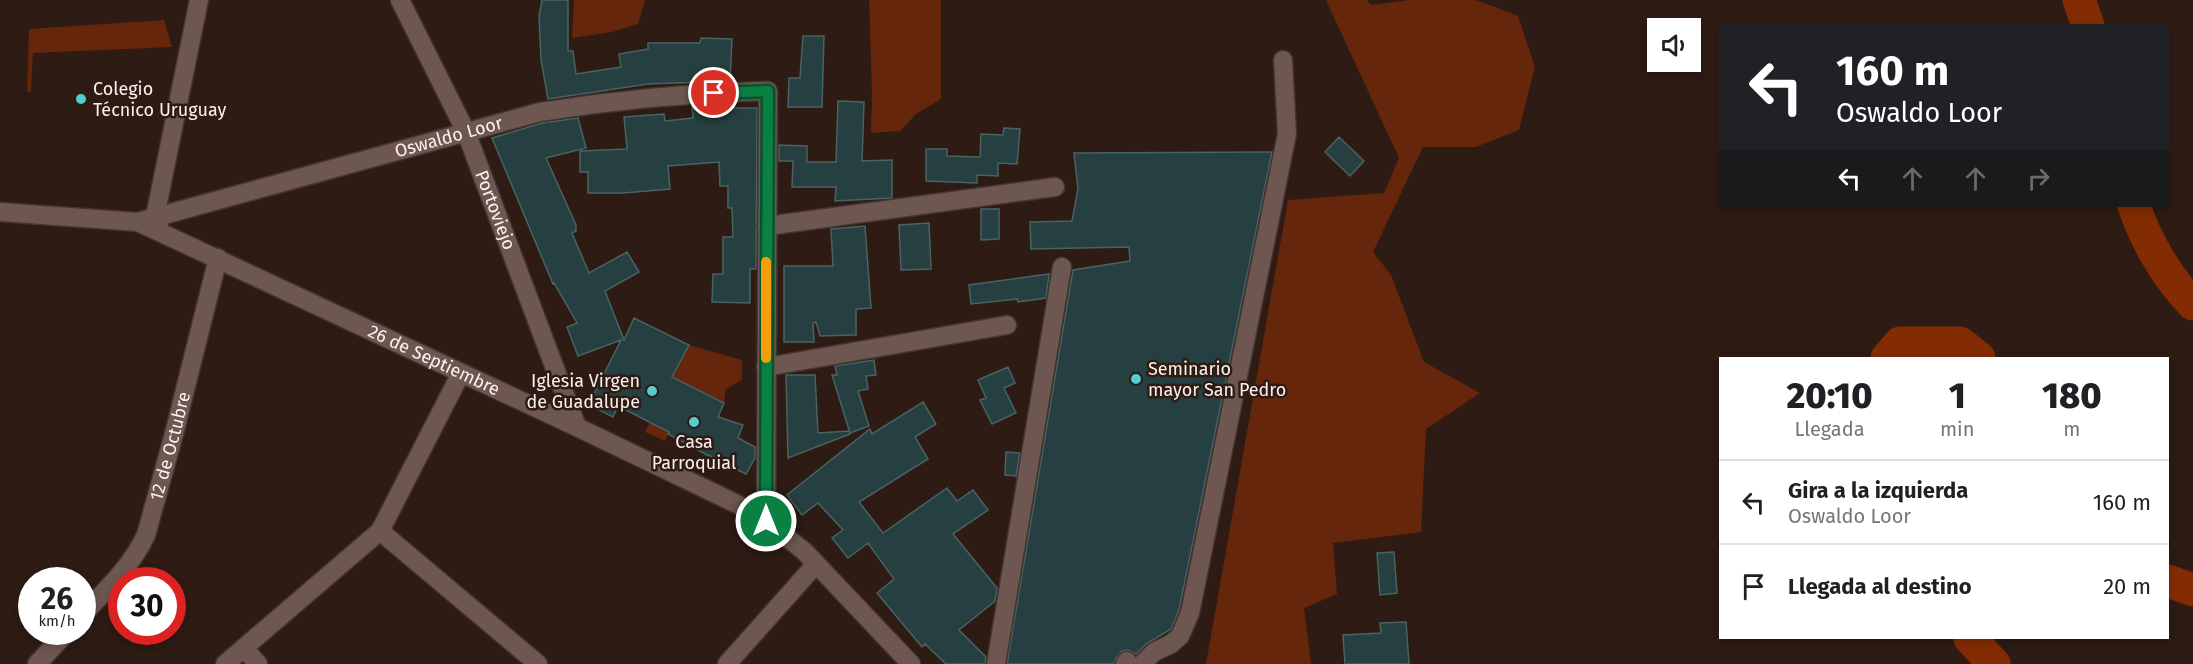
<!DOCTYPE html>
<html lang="es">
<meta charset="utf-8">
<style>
body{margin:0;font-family:"Fira Sans",sans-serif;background:#f2f2f2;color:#202124;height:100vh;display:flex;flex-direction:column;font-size:22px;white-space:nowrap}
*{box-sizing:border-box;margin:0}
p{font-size:20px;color:#757577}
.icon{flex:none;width:33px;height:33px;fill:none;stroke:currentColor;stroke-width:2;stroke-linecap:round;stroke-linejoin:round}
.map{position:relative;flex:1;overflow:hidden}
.panel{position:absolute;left:1719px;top:357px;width:450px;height:282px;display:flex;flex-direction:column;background:#fff;border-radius:0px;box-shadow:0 3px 9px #0003}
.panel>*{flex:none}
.hud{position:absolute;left:1719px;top:24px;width:450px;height:183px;border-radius:0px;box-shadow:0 3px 9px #0003;background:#202124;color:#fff;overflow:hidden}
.buttons{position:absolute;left:1647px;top:18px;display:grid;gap:12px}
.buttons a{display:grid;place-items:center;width:54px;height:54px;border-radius:0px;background:#fff;box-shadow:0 3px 9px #0003;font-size:30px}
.speed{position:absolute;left:18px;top:567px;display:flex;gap:12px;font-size:30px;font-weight:700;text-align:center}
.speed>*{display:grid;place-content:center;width:78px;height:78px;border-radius:50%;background:#fff;box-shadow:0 3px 9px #0003;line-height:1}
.speed small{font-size:15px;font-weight:400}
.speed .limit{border:9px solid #d22;background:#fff;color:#111}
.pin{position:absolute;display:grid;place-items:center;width:51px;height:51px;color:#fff;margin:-26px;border:3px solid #fff;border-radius:50%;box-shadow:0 2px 6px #0007}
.me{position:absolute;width:66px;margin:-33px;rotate:0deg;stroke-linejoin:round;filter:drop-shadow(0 0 4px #0008)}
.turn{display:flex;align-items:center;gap:21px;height:126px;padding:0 18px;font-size:27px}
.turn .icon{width:78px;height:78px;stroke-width:2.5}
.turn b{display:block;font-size:42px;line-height:51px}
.lanes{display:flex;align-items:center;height:57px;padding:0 18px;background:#0003;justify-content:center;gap:30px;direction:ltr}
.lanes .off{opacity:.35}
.eta{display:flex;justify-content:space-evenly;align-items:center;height:102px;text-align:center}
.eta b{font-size:36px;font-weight:800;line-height:42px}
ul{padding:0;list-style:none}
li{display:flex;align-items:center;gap:18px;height:84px;padding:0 18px;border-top:2px solid #e0e0e0}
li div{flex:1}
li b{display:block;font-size:22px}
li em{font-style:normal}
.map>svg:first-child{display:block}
.green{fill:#66260c}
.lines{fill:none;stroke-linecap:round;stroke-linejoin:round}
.river{stroke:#832c03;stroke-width:33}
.building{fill:#263f40;stroke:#496363;stroke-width:1.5}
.minor-casing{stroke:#433431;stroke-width:21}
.minor{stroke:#6d5750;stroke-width:18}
.route-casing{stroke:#07532c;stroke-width:15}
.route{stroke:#0b8043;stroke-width:10}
.slow{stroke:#f59e0b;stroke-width:10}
.poi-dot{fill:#52cdd0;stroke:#2d1b14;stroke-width:2}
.labels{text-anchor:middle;stroke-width:5;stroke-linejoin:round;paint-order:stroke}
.poi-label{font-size:18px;fill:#fdf0ec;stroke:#2d1b14;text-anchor:start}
.street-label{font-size:18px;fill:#fdf0ec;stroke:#2d1b14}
</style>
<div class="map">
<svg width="2193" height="664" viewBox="0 0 2193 664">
<rect width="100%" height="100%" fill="#2d1b14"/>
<path class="green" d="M 574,0 L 645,0 L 638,24 L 612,32 L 572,38 Z
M 869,0 L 941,0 L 941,99 L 916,114 L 900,131 L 871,133 L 872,95 Z
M 1326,0 L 1367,0 L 1371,5 L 1410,0 L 1476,0 L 1518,16 L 1535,67 L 1519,130 L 1476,147 L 1423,147 L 1373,252 L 1391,275 L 1424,362 L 1480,393 L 1426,429 L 1421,532 L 1333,543 L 1337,594 L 1304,608 L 1311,664 L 1206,664 L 1288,200 L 1384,193 L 1399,158 Z
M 164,20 L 172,47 L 33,53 L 31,92 L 27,91 L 29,29 Z
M 689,345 L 742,360 L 742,380 L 726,389 L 724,403 L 692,387 L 665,441 L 645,432 Z"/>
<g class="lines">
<path class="river" d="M 2079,0 L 2088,26
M 2134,206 C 2146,241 2167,278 2193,304
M 1887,358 L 1900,343 L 1960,343 L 1979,358
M 2168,581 L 2193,590
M 1970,638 L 1994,664"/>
</g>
<path class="building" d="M 542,0 L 568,0 L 568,51 L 573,51 L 576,74 L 621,67 L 619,54 L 648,49 L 648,43 L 700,43 L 701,38 L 732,39 L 730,81 L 648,84 L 548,99 L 541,60 L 539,16 Z
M 803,36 L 824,36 L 822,107 L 788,107 L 789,78 L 800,78 Z
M 838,101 L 864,102 L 862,161 L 892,160 L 892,198 L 835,201 L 836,187 L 792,187 L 793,161 L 779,161 L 779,145 L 807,146 L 807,162 L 836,162 Z
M 730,104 L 730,108 L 757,108 L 756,269 L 750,269 L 750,303 L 712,302 L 713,274 L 723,274 L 723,237 L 733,237 L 732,208 L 728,208 L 728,186 L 720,186 L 719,162 L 668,166 L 670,189 L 623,193 L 588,193 L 588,172 L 580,172 L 580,151 L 627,149 L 624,117 L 664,114 L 665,121 L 693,118 L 692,106 Z
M 578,118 L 586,148 L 546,158 L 576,225 L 576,231 L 572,233 L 589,273 L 627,252 L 639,272 L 605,291 L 624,340 L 634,318 L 689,345 L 672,377 L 724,403 L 718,417 L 743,425 L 738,438 L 755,447 L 755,458 L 746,474 L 730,466 L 731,463 L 707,455 L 668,434 L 669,432 L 618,406 L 613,417 L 595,408 L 591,400 L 621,340 L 578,356 L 567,327 L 577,323 L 554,283 L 553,284 L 492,138 L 542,123 Z
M 1004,128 L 1020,129 L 1017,164 L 998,163 L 998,176 L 977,175 L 977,183 L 926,181 L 926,149 L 947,149 L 947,156 L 980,157 L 981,134 L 1003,135 Z
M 1339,137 L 1364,161 L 1350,176 L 1325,152 Z
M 1272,152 L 1179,610 L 1171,629 L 1146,644 L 1136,654 L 1128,650 L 1122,651 L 1116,658 L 1114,664 L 1007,664 L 1073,270 L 1130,261 L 1129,247 L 1031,249 L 1030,222 L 1072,221 L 1078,189 L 1074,153 Z
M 981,209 L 999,209 L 999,239 L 981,240 Z
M 929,223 L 931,269 L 901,270 L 899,225 Z
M 865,226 L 871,308 L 856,309 L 856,335 L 820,336 L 816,322 L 813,323 L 814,342 L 784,342 L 784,266 L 833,266 L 831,229 Z
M 1049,274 L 1046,298 L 1018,302 L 1017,299 L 971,304 L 969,285 Z
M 874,360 L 876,375 L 866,376 L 868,389 L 858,391 L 869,426 L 850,433 L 832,375 L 837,375 L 835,366 Z
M 1008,367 L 1015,383 L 1004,388 L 1016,413 L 992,424 L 980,400 L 986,398 L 978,380 Z
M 786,375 L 815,375 L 818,433 L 849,431 L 850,434 L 788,458 Z
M 923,402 L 936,424 L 915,437 L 928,459 L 859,502 L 883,533 L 947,488 L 957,501 L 973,490 L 988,510 L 953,534 L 997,588 L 995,601 L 959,630 L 986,657 L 985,664 L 946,664 L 925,644 L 922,647 L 877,593 L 894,579 L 868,543 L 848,558 L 832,538 L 843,530 L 818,503 L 802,515 L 787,495 L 870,429 L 872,434 Z
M 1006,452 L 1020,453 L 1016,476 L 1005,475 Z
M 1394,552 L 1397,593 L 1380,595 L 1377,553 Z
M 1406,622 L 1409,664 L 1345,664 L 1343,635 L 1381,633 L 1380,623 Z"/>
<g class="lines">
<defs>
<g id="minor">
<path id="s1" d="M 400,0 L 466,132 L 577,427"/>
<path id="s2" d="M 0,212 L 138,222 L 577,427 L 739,505 L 766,521 L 804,551 L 911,664"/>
<path id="s3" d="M 138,222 L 540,112 C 616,100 691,93 768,91 L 766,521"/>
<path d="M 159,226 L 155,217 L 199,0"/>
<path d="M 767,226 L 1055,187"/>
<path d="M 766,367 L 1007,325"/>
<path d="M 380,531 L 538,664"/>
<path id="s4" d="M 82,615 C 106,590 131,567 146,535 L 174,434 L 218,258"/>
<path d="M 244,648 L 258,664"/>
<path d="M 37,664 L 67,632"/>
<path d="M 225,664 L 380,531 L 461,373"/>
<path d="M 727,664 L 816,564"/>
<path d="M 996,664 L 1062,267"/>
<path d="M 1125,664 L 1127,661"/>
<path d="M 1142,664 L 1154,652 L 1171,644 L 1180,636 L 1190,613 L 1287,134 L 1283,60"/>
</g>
</defs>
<use href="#minor" class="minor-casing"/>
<use href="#minor" class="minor"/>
</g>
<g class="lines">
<defs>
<path id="route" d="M 714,93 L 768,91 L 766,521"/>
</defs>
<use href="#route" class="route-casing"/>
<use href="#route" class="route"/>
<path class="slow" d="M 766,358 L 766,262"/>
</g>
<g class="poi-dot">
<circle cx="81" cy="99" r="6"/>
<circle cx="1136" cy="379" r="6"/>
<circle cx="652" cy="391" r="6"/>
<circle cx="694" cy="422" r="6"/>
</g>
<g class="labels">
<g class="poi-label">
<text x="93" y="95">Colegio<tspan x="93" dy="21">Técnico Uruguay</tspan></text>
<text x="1148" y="375">Seminario<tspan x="1148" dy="21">mayor San Pedro</tspan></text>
<text x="640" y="387" text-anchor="end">Iglesia Virgen<tspan x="640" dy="21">de Guadalupe</tspan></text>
<text x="694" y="448" text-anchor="middle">Casa<tspan x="694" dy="21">Parroquial</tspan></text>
</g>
<g class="street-label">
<text dy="6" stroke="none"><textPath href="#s3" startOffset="322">Oswaldo Loor</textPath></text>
<text dy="6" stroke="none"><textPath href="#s1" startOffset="231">Portoviejo</textPath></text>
<text dy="6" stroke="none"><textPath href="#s2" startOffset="465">26 de Septiembre</textPath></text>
<text dy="6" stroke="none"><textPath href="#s4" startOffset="195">12 de Octubre</textPath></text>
</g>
</g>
</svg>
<div class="buttons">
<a><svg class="icon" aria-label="sound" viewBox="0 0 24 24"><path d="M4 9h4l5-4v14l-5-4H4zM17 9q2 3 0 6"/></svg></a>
</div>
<div class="speed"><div>26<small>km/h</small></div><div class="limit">30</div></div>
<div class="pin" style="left:714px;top:93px;background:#d93025"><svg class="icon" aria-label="arrive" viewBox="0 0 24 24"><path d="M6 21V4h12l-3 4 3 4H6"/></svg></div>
<svg class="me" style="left:766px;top:521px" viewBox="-20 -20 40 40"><circle r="17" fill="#0b8043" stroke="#fff" stroke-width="3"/><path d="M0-11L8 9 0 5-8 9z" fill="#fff"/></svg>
<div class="hud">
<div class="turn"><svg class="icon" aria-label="left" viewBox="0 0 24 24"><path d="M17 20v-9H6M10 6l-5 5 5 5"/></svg><div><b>160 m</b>Oswaldo Loor</div></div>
<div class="lanes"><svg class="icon" aria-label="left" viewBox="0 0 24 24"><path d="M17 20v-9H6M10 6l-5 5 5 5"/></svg><svg class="icon off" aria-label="ahead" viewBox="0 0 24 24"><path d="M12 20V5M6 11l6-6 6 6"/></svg><svg class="icon off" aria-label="ahead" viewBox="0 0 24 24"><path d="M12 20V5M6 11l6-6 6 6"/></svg><svg class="icon off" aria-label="right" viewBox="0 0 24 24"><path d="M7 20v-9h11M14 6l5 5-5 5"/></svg></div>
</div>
<section class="panel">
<div class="eta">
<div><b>20:10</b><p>Llegada</p></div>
<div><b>1</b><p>min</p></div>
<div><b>180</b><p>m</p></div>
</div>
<ul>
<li><svg class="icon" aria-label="left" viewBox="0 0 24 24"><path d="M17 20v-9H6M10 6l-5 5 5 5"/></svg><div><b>Gira a la izquierda</b><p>Oswaldo Loor</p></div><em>160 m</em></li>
<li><svg class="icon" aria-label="arrive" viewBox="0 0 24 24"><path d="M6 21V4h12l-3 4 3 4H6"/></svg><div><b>Llegada al destino</b></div><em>20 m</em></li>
</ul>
</section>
</div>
